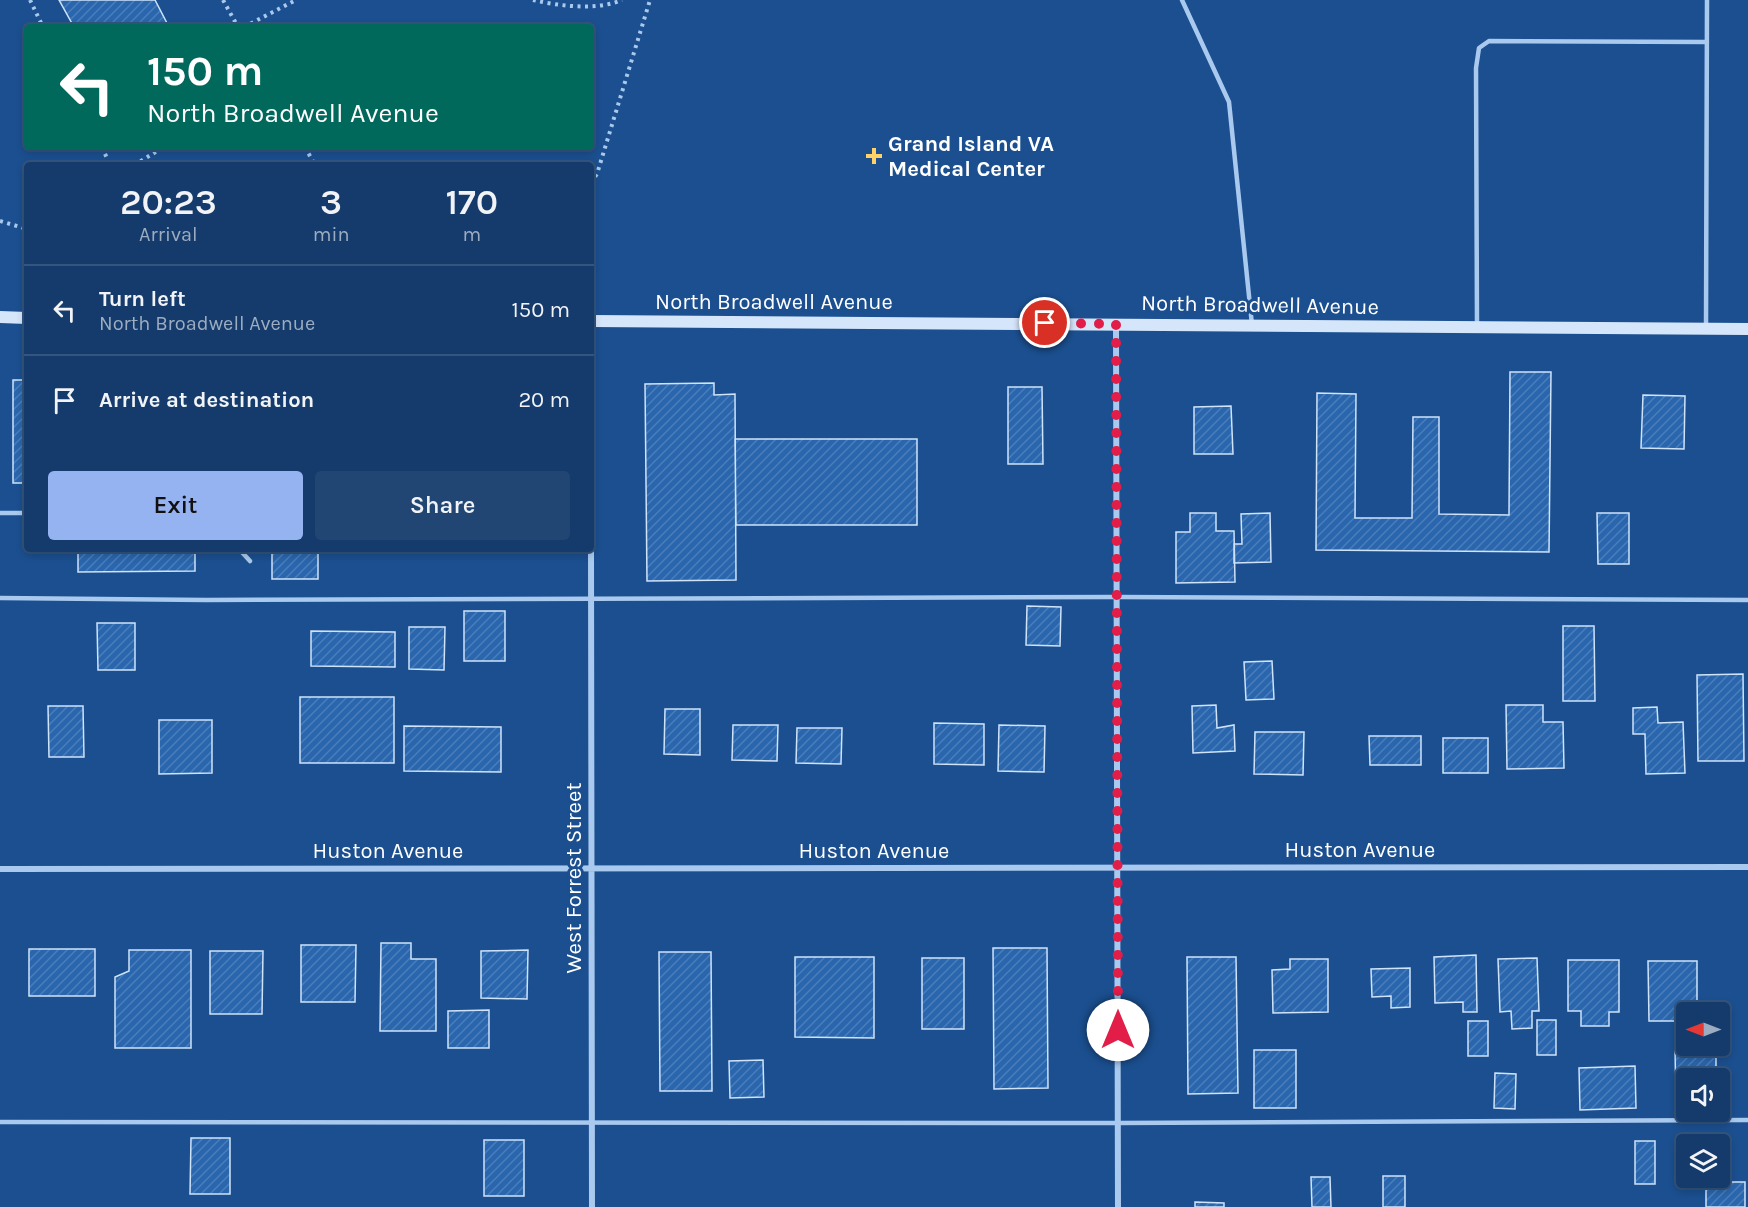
<!DOCTYPE html>
<style>
body{margin:0;font-family:Karla,sans-serif;background:#214673;color:#f1f3f6;height:100vh;display:flex;flex-direction:column;font-size:22px;white-space:nowrap}
*{box-sizing:border-box;margin:0}
p{font-size:20px;color:#9dadc1}
.icon{flex:none;width:33px;height:33px;fill:none;stroke:currentColor;stroke-width:2;stroke-linecap:round;stroke-linejoin:round}
.map{position:relative;flex:1;overflow:hidden}
.side{position:absolute;left:24px;top:162px;width:570px;height:390px;display:flex;flex-direction:column;background:#143b6b;border-radius:6px;box-shadow:0 3px 9px #0003,0 0 0 2px #33557e}
.side>*{flex:none}
.hud{position:absolute;left:24px;top:24px;width:570px;height:126px;border-radius:6px;box-shadow:0 3px 9px #0003,0 0 0 2px #33557e;background:#00695c;color:#fff;overflow:hidden}
.needle{width:39px;rotate:270deg}
.controls{position:absolute;left:1676px;top:1002px;display:grid;gap:12px}
.controls a{display:grid;place-items:center;width:54px;height:54px;border-radius:6px;background:#143b6b;box-shadow:0 3px 9px #0003,0 0 0 2px #33557e;font-size:30px}
.pin{position:absolute;display:grid;place-items:center;width:51px;height:51px;color:#fff;margin:-26px;border:3px solid #fff;border-radius:50%;box-shadow:0 2px 6px #0007}
.me{position:absolute;width:66px;margin:-33px;rotate:0deg;stroke-linejoin:round;filter:drop-shadow(0 0 4px #0008)}
.turn{display:flex;align-items:center;gap:21px;height:126px;padding:0 24px;font-size:27px}
.turn .icon{width:78px;height:78px;stroke-width:2.5}
.turn b{display:block;font-size:42px;line-height:51px}
.eta{display:flex;justify-content:space-evenly;align-items:center;height:102px;text-align:center}
.eta b{font-size:36px;font-weight:600;line-height:42px}
.cta{display:flex;gap:12px;margin-top:auto;padding:12px 24px}
.cta a{flex:1;height:69px;border-radius:6px;background:#95b2f1;color:#111;font-size:24px;font-weight:600;line-height:69px;text-align:center}
.cta a+a{background:#214673;color:#f1f3f6}
ul{padding:0;list-style:none}
li{display:flex;align-items:center;gap:18px;height:90px;padding:0 24px;border-top:2px solid #33557e}
li div{flex:1}
li b{display:block;font-size:22px}
li em{font-style:normal}
.map>svg:first-child{display:block}
.building{fill:url(#building-hatch);stroke:#cfe3fa;stroke-width:1.5}
.lines{fill:none;stroke-linecap:round;stroke-linejoin:round}
.path{stroke:#a9c9ee;stroke-width:4;stroke-dasharray:3 4.5;stroke-linecap:butt}
.lane{stroke:#a9c9ee;stroke-width:4.5}
.street{stroke:#a9c9ee;stroke-width:6}
.secondary{stroke:#d6e6fa;stroke-width:12}
.route{stroke:#e11d48;stroke-width:10;stroke-dasharray:0 18}
.poi-dot{fill:#ffd166;stroke:#1b4f8f;stroke-width:2}
.labels{text-anchor:middle;stroke-width:6;stroke-linejoin:round;paint-order:stroke}
.poi-label{font-size:22px;font-weight:bold;fill:#fff;stroke:#1b4f8f;text-anchor:start}
.street-label{font-size:22px;fill:#fff;stroke:#1b4f8f}
</style>
<div class="map">
<svg width="1748" height="1207" viewBox="0 0 1748 1207">
<defs>
<pattern id="building-hatch" width="6" height="6" patternUnits="userSpaceOnUse" patternTransform="scale(1.5)"><rect width="6" height="6" fill="#2a66ad"/><path d="M-1 1l2-2M0 6l6-6M5 7l2-2" fill="none" stroke="#4a7db9"/></pattern>
</defs>
<rect width="100%" height="100%" fill="#1b4f8f"/>
<path class="building" d="M 59,0 L 155,0 L 169,27 L 74,27 Z
M 1510,372 L 1551,372 L 1549,552 L 1316,550 L 1317,393 L 1356,394 L 1355,518 L 1412,518 L 1413,417 L 1439,417 L 1439,514 L 1509,515 Z
M 13,380 L 27,380 L 27,483 L 13,483 Z
M 714,383 L 714,395 L 735,394 L 736,580 L 647,581 L 645,384 Z
M 1008,387 L 1042,387 L 1043,464 L 1008,464 Z
M 1643,395 L 1685,396 L 1684,449 L 1641,448 Z
M 1231,406 L 1233,454 L 1194,454 L 1194,407 Z
M 735,439 L 917,439 L 917,525 L 736,525 Z
M 1190,513 L 1216,513 L 1216,531 L 1234,531 L 1235,582 L 1176,583 L 1176,532 L 1190,532 Z
M 1270,513 L 1271,562 L 1234,563 L 1234,544 L 1242,544 L 1241,514 Z
M 1597,513 L 1629,513 L 1629,564 L 1598,564 Z
M 78,549 L 195,549 L 195,571 L 78,572 Z
M 272,549 L 318,549 L 318,579 L 272,579 Z
M 1027,606 L 1061,607 L 1060,646 L 1026,645 Z
M 464,611 L 505,611 L 505,661 L 464,661 Z
M 97,623 L 135,623 L 135,670 L 98,670 Z
M 1563,626 L 1594,626 L 1595,701 L 1563,701 Z
M 409,627 L 445,627 L 444,670 L 409,669 Z
M 311,631 L 395,632 L 395,667 L 311,666 Z
M 1272,661 L 1274,699 L 1246,700 L 1244,662 Z
M 1743,674 L 1744,761 L 1698,761 L 1697,675 Z
M 300,697 L 394,697 L 394,763 L 300,763 Z
M 1216,705 L 1217,728 L 1234,725 L 1235,751 L 1193,753 L 1192,706 Z
M 1506,705 L 1543,705 L 1543,722 L 1563,722 L 1564,768 L 1507,769 Z
M 48,706 L 83,706 L 84,757 L 49,757 Z
M 1657,707 L 1658,723 L 1683,722 L 1685,773 L 1646,774 L 1645,734 L 1633,734 L 1633,708 Z
M 665,709 L 700,709 L 700,755 L 664,754 Z
M 159,720 L 212,720 L 212,773 L 159,774 Z
M 934,723 L 984,724 L 984,765 L 934,764 Z
M 733,725 L 778,725 L 777,761 L 732,760 Z
M 999,725 L 1045,726 L 1044,772 L 998,771 Z
M 404,726 L 501,727 L 501,772 L 404,771 Z
M 797,728 L 842,728 L 841,764 L 796,763 Z
M 1255,732 L 1304,732 L 1303,775 L 1254,774 Z
M 1369,736 L 1421,736 L 1421,765 L 1370,765 Z
M 1443,738 L 1488,738 L 1488,773 L 1443,773 Z
M 381,943 L 411,943 L 411,959 L 436,959 L 436,1031 L 380,1031 Z
M 301,945 L 356,945 L 355,1002 L 301,1002 Z
M 993,948 L 1047,948 L 1048,1088 L 994,1089 Z
M 29,949 L 95,949 L 95,996 L 29,996 Z
M 129,950 L 191,950 L 191,1048 L 115,1048 L 115,977 L 129,971 Z
M 528,950 L 527,999 L 481,998 L 481,951 Z
M 210,951 L 263,951 L 262,1014 L 210,1014 Z
M 659,952 L 711,952 L 712,1091 L 660,1091 Z
M 1476,955 L 1477,1012 L 1463,1012 L 1463,1002 L 1435,1003 L 1434,957 Z
M 795,957 L 874,957 L 874,1038 L 795,1037 Z
M 1187,957 L 1236,957 L 1238,1093 L 1188,1094 Z
M 922,958 L 964,958 L 964,1029 L 922,1029 Z
M 1537,958 L 1539,1011 L 1532,1011 L 1532,1028 L 1512,1029 L 1511,1011 L 1500,1012 L 1498,959 Z
M 1290,959 L 1328,959 L 1328,1012 L 1273,1013 L 1272,970 L 1290,969 Z
M 1568,960 L 1619,960 L 1619,1012 L 1609,1012 L 1609,1026 L 1581,1026 L 1581,1011 L 1568,1011 Z
M 1648,961 L 1697,961 L 1697,1012 L 1686,1012 L 1686,1021 L 1649,1021 Z
M 1410,968 L 1410,1007 L 1391,1008 L 1391,996 L 1372,997 L 1371,969 Z
M 489,1010 L 489,1048 L 448,1048 L 448,1011 Z
M 1537,1020 L 1556,1020 L 1556,1055 L 1537,1055 Z
M 1468,1021 L 1488,1021 L 1488,1056 L 1468,1056 Z
M 1675,1049 L 1716,1049 L 1716,1078 L 1686,1078 L 1686,1106 L 1676,1106 Z
M 1254,1050 L 1296,1050 L 1296,1108 L 1254,1108 Z
M 763,1060 L 764,1097 L 730,1098 L 729,1061 Z
M 1635,1066 L 1636,1108 L 1580,1110 L 1579,1068 Z
M 1495,1073 L 1516,1074 L 1515,1109 L 1494,1108 Z
M 191,1138 L 230,1138 L 230,1194 L 190,1194 Z
M 484,1140 L 524,1140 L 524,1196 L 484,1196 Z
M 1635,1141 L 1655,1141 L 1655,1184 L 1635,1184 Z
M 1383,1176 L 1405,1176 L 1405,1207 L 1383,1207 Z
M 1311,1177 L 1330,1177 L 1331,1207 L 1312,1207 Z
M 1706,1182 L 1745,1182 L 1745,1207 L 1706,1207 Z
M 1195,1202 L 1224,1203 L 1224,1207 L 1195,1207 Z"/>
<g class="lines">
<path class="path" d="M 30,0 L 43,27
M 223,0 L 238,27
M 533,0 C 560,6 596,11 622,0
M 244,27 L 296,0
M 102,147 L 110,165
M 305,147 L 315,165
M 134,165 L 164,147
M 591,183 L 597,174 L 650,0
M 0,221 L 27,229"/>
<path class="lane" d="M 1182,0 L 1229,102 L 1252,325
M 1477,325 L 1476,68 L 1479,48 L 1489,41 L 1707,42
M 1706,326 L 1707,0
M 0,513 L 27,513
M 239,549 L 250,561
M 0,598 L 206,600 L 1118,597 L 1748,600
M 0,1122 L 1118,1123 L 1748,1120"/>
<path class="street" d="M 1116,324 L 1118,1207
M 591,549 L 592,1207
M 0,869 L 1748,867"/>
<path class="secondary" d="M 0,317 L 27,318
M 591,321 L 1748,329"/>
</g>
<g class="lines">
<path class="route" d="M 1045,323 L 1116,324 L 1118,1030"/>
</g>
<path class="poi-dot" d="M871 147h6v6h6v6h-6v6h-6v-6h-6v-6h6z"/>
<g class="labels">
<g class="poi-label">
<text x="888" y="151">Grand Island VA<tspan x="888" dy="25">Medical Center</tspan></text>
</g>
<g class="street-label">
<text x="774" y="309">North Broadwell Avenue</text>
<text transform="translate(1260 304) rotate(1)" y="8">North Broadwell Avenue</text>
<text x="1360" y="857">Huston Avenue</text>
<text x="388" y="858">Huston Avenue</text>
<text x="874" y="858">Huston Avenue</text>
<text transform="translate(573 878) rotate(-90)" y="8">West Forrest Street</text>
</g>
</g>
</svg>
<div class="controls">
<a><svg class="needle" viewBox="-14 -14 28 28"><path d="M0-13l5 13h-10z" fill="#e53935"/><path d="M0 13l5-13h-10z" fill="#9dadc1"/></svg></a>
<a><svg class="icon" aria-label="sound" viewBox="0 0 24 24"><path d="M4 9h4l5-4v14l-5-4H4zM17 9q2 3 0 6"/></svg></a>
<a><svg class="icon" aria-label="layers" viewBox="0 0 24 24"><path d="M12 4l9 5-9 5-9-5zM3 14l9 5 9-5"/></svg></a>
</div>
<div class="pin" style="left:1045px;top:323px;background:#d93025"><svg class="icon" aria-label="arrive" viewBox="0 0 24 24"><path d="M6 21V4h12l-3 4 3 4H6"/></svg></div>
<svg class="me" style="left:1118px;top:1030px" viewBox="-20 -20 40 40"><circle r="19" fill="#fff"/><path d="M0-13L10 11 0 6-10 11z" fill="#e11d48"/></svg>
<div class="hud">
<div class="turn"><svg class="icon" aria-label="left" viewBox="0 0 24 24"><path d="M17 20v-9H6M10 6l-5 5 5 5"/></svg><div><b>150 m</b>North Broadwell Avenue</div></div>
</div>
<section class="side">
<div class="eta">
<div><b>20:23</b><p>Arrival</p></div>
<div><b>3</b><p>min</p></div>
<div><b>170</b><p>m</p></div>
</div>
<ul>
<li><svg class="icon" aria-label="left" viewBox="0 0 24 24"><path d="M17 20v-9H6M10 6l-5 5 5 5"/></svg><div><b>Turn left</b><p>North Broadwell Avenue</p></div><em>150 m</em></li>
<li><svg class="icon" aria-label="arrive" viewBox="0 0 24 24"><path d="M6 21V4h12l-3 4 3 4H6"/></svg><div><b>Arrive at destination</b></div><em>20 m</em></li>
</ul>
<div class="cta"><a>Exit</a><a>Share</a></div>
</section>
</div>
